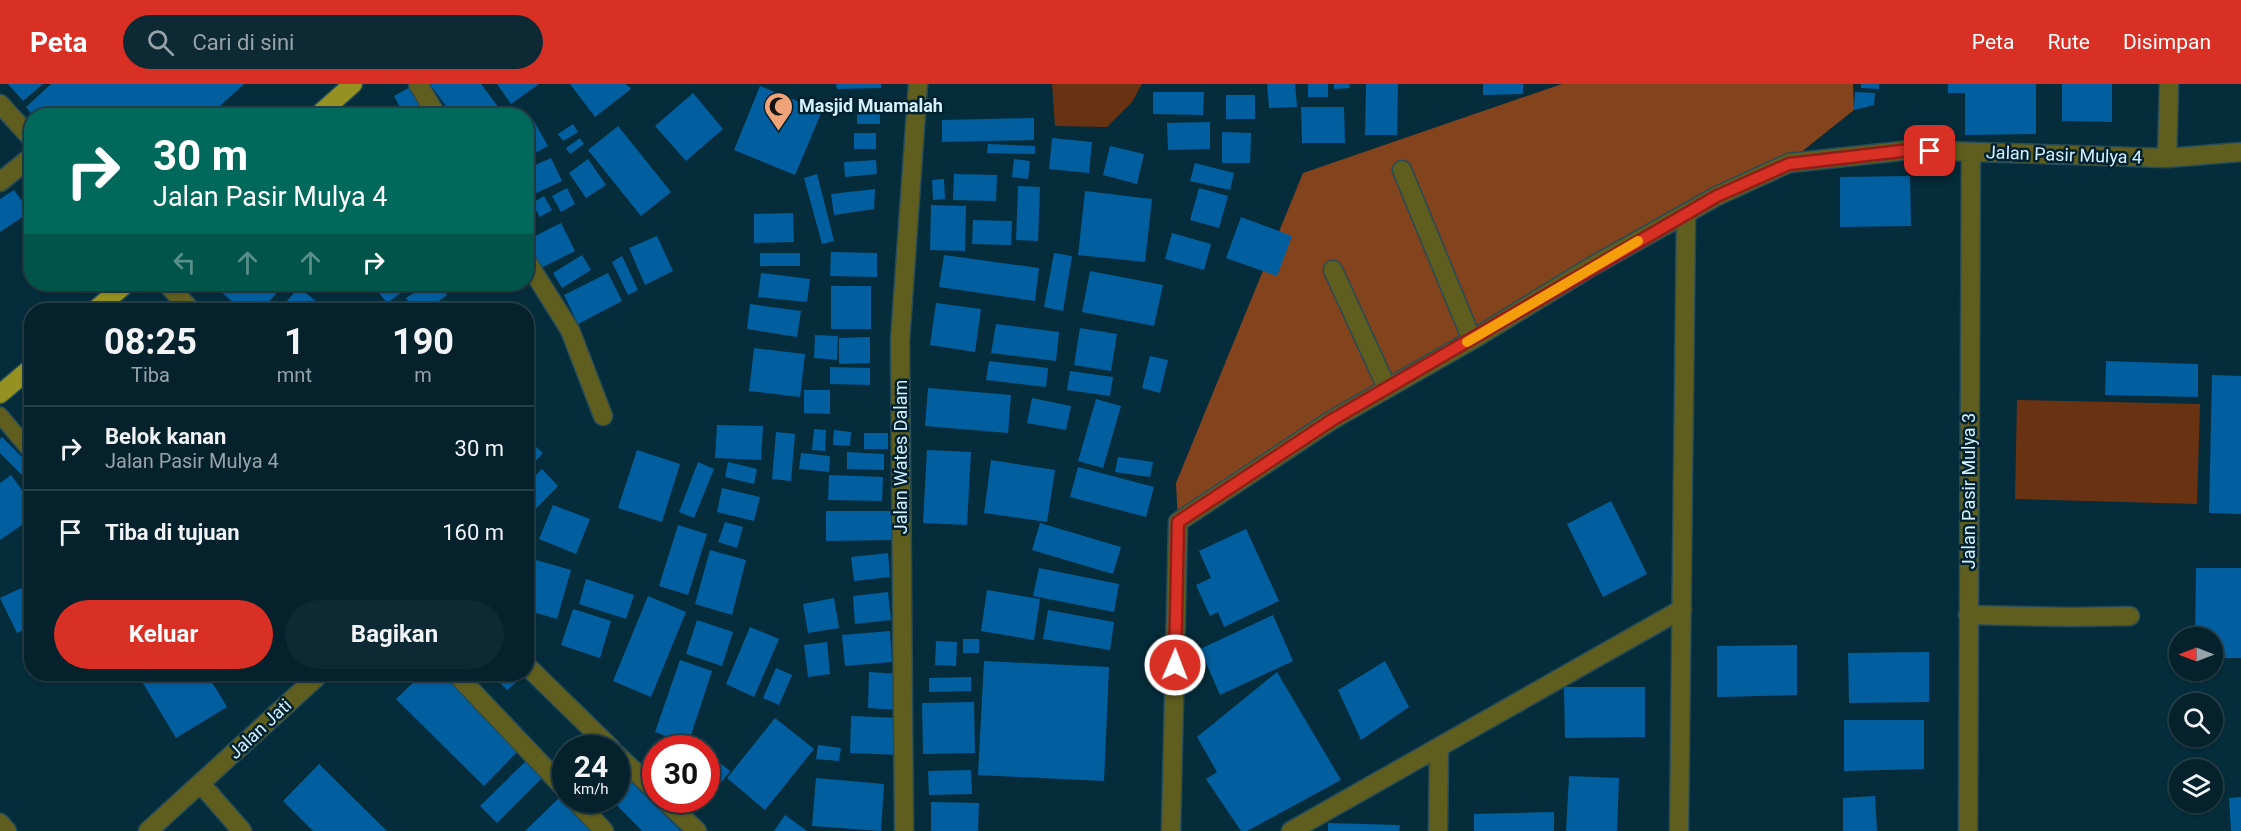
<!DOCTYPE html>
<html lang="id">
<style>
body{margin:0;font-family:Roboto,sans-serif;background:#0d2934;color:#f1f3f6;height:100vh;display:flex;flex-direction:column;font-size:22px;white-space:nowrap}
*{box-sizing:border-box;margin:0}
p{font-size:20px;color:#97a3a9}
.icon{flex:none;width:33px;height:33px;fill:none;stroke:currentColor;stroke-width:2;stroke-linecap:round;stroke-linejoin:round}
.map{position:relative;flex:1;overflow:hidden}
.panel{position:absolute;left:24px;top:219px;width:510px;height:378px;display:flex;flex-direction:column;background:#04212c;border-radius:24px;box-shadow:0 2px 4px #0004,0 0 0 2px #253e48}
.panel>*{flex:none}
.banner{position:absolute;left:24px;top:24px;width:510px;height:183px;border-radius:24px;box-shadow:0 2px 4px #0004,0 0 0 2px #253e48;background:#00695c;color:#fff;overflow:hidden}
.needle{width:39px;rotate:270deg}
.tools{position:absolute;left:2169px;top:543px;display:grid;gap:12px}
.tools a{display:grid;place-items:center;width:54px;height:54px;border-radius:50%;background:#04212c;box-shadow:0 2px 4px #0004,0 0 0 2px #253e48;font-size:30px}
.speed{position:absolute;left:552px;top:651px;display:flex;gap:12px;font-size:30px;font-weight:700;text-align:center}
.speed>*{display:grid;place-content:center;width:78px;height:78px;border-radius:50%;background:#04212c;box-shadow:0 2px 4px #0004,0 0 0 2px #253e48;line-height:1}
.speed small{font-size:15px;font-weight:400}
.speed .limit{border:9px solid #d22;background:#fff;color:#111}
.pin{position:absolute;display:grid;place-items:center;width:51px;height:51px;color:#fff;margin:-26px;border-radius:12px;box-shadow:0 3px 9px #0006}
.me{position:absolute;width:66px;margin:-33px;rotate:1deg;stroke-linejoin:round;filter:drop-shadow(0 0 4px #0008)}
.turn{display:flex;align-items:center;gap:21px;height:126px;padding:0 30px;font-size:27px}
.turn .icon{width:78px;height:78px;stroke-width:2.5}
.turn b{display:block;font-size:42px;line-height:51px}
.lanes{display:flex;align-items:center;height:57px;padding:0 30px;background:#0003;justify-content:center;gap:30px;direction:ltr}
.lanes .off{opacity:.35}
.eta{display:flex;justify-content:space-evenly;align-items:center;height:102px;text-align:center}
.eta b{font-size:36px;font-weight:700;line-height:42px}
.action{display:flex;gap:12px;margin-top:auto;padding:12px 30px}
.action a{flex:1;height:69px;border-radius:36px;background:#d93025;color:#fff;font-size:24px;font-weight:700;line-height:69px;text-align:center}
.action a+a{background:#0d2934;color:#f1f3f6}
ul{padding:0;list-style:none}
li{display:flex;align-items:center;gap:18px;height:84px;padding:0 30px;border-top:2px solid #253e48}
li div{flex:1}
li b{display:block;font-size:22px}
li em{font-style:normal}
header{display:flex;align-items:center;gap:36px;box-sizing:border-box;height:84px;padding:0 30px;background:#d93025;color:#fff}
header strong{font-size:28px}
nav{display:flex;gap:33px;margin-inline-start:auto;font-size:21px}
.search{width:420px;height:54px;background:#0d2934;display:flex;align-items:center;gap:15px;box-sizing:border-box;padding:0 21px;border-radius:33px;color:#97a3a9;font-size:22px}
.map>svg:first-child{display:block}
.green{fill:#693313}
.forest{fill:#83431d}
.building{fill:#025f9f}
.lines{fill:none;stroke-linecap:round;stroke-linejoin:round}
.lane-casing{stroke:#264b59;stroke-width:18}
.street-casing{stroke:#264b59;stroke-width:21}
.primary-casing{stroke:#264b59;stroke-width:21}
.lane{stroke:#5f5e1e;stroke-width:15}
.street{stroke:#5f5e1e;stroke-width:18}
.primary{stroke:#959222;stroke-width:18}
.route-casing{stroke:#8d1f18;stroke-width:15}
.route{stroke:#d93025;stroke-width:10}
.slow{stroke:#f59e0b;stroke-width:10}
.labels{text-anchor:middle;stroke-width:5;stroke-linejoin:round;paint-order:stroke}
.poi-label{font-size:18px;font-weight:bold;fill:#d6f0fd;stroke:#002230;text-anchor:start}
.street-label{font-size:18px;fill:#d6f0fd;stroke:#002230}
</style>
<header>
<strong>Peta</strong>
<div class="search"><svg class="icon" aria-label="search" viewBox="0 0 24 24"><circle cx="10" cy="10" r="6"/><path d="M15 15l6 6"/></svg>Cari di sini</div>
<nav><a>Peta</a><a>Rute</a><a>Disimpan</a></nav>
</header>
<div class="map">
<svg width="2241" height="747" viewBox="0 0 2241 747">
<rect width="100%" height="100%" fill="#052c3a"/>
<path class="green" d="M 1052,0 L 1142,0 L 1132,18 L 1107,43 L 1055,42 Z
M 2017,316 L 2200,320 L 2197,420 L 2015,415 Z"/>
<path class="forest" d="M 1562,0 L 1853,0 L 1854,26 L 1785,81 L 1717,112 L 1178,438 L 1176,399 L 1303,89 Z"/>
<path class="building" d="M 8,0 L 43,0 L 23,17 Z
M 51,0 L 244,0 L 209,32 L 33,32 L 26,23 Z
M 430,0 L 481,0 L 502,28 L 498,32 L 453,32 Z
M 497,0 L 539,0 L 511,20 Z
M 570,0 L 626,0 L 631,5 L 595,33 Z
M 836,0 L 881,0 L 881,4 L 837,5 Z
M 1267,0 L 1295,0 L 1297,23 L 1269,24 Z
M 1308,0 L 1328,0 L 1328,13 L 1308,13 Z
M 1334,0 L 1349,0 L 1350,4 L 1334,5 Z
M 1366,0 L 1398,0 L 1397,51 L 1365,51 Z
M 1483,0 L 1523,0 L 1523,10 L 1483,11 Z
M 1861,0 L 1879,0 L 1879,5 L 1861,4 Z
M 1948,0 L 2036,0 L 2036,50 L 1965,51 L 1965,9 L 1948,9 Z
M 2062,0 L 2112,0 L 2112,38 L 2062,37 Z
M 412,2 L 429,32 L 405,32 L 394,12 Z
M 760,2 L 822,27 L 795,91 L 734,66 Z
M 1153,8 L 1204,8 L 1203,31 L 1153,30 Z
M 1855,8 L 1875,9 L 1874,21 L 1854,26 Z
M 693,9 L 723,45 L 686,77 L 655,42 Z
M 1226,11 L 1255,11 L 1255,35 L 1226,35 Z
M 857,18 L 880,18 L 880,40 L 857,40 Z
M 1301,23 L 1344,23 L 1345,59 L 1302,59 Z
M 532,34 L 548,62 L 526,74 L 526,38 Z
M 1034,34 L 1034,56 L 942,58 L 942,36 Z
M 1210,38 L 1210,65 L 1168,66 L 1167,39 Z
M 573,40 L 578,48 L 563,57 L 558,50 Z
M 618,42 L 671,108 L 641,132 L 588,66 Z
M 1222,48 L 1251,49 L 1250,79 L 1222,79 Z
M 854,49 L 876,49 L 876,65 L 854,65 Z
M 580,54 L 584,60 L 570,70 L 566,64 Z
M 1052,54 L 1092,58 L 1089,89 L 1049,85 Z
M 988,60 L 1035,62 L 1035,70 L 987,69 Z
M 1110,62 L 1144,70 L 1137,100 L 1103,91 Z
M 551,74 L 562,97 L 534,110 L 526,94 L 526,85 Z
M 588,75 L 606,101 L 586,114 L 569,89 Z
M 1014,75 L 1030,77 L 1028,95 L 1012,93 Z
M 876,76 L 877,90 L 845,93 L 844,78 Z
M 1195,79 L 1234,89 L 1230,106 L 1190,97 Z
M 817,90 L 834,157 L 822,160 L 804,94 Z
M 954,90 L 997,91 L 996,117 L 953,116 Z
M 1910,92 L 1911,142 L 1840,143 L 1840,93 Z
M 944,95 L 945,115 L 933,116 L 932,96 Z
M 1018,102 L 1040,103 L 1038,157 L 1016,156 Z
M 567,104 L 575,120 L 561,128 L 552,112 Z
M 1199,104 L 1228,112 L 1219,144 L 1190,136 Z
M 875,105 L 874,125 L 834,131 L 831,110 Z
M 14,106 L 30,128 L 0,148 L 0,115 Z
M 1085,107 L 1152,115 L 1145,178 L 1078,171 Z
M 544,112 L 552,126 L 540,133 L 532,119 Z
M 931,121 L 966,122 L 965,167 L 930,166 Z
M 793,129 L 794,158 L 754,159 L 754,130 Z
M 1241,133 L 1292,152 L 1277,192 L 1226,174 Z
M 973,136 L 1012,137 L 1011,161 L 972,160 Z
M 561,139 L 575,167 L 541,184 L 527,156 Z
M 1172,149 L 1211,160 L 1204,186 L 1165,175 Z
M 657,152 L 673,187 L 645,201 L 629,164 Z
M 32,168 L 32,183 L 24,175 Z
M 831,168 L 877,169 L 877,193 L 830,192 Z
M 760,169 L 800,169 L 800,182 L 760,182 Z
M 1054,169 L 1072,172 L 1063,227 L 1044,223 Z
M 582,171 L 591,186 L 562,204 L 553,189 Z
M 944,171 L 1039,184 L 1035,217 L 939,203 Z
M 622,172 L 638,206 L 628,211 L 612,178 Z
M 1090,187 L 1163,201 L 1154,242 L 1082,228 Z
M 608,189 L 622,217 L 578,240 L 564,211 Z
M 761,189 L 810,195 L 807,218 L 758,213 Z
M 46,200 L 62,200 L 53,207 Z
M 212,200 L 285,200 L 261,226 L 242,226 Z
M 372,200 L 413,200 L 387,219 Z
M 428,200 L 439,200 L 447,211 L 426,226 L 414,226 L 406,214 Z
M 831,202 L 871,202 L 871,245 L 831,245 Z
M 299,203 L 325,225 L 323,226 L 279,226 Z
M 936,219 L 981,225 L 975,268 L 930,261 Z
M 750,220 L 801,227 L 797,253 L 747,245 Z
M 996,240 L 1059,248 L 1056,277 L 991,269 Z
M 1080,244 L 1117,250 L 1111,287 L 1074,281 Z
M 815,251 L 838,252 L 837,276 L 814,274 Z
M 870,253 L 870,279 L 839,280 L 839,254 Z
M 754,264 L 805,270 L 800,313 L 749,307 Z
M 1150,272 L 1168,276 L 1160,309 L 1142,304 Z
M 989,277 L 1048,284 L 1046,303 L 986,296 Z
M 2106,277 L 2198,280 L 2198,313 L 2105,311 Z
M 830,283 L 870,284 L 870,301 L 830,300 Z
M 1070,287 L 1113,293 L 1110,312 L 1067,306 Z
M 2212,291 L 2241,292 L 2241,430 L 2209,429 Z
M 928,304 L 1011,311 L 1008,349 L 925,342 Z
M 804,306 L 830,306 L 830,330 L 804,329 Z
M 1032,314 L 1071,322 L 1066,346 L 1027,339 Z
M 1096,315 L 1121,322 L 1103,384 L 1078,377 Z
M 717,341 L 763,342 L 761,376 L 715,374 Z
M 814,345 L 826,346 L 825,367 L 812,366 Z
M 834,346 L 851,348 L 850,362 L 833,361 Z
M 776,348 L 795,350 L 791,397 L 772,395 Z
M 864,349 L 888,349 L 888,365 L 864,365 Z
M 2,353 L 32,383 L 23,392 L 0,369 L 0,355 Z
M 526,354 L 543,369 L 526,387 Z
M 637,366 L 680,380 L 662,438 L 618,424 Z
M 927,366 L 971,368 L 967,441 L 923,439 Z
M 847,368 L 884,370 L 884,386 L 847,385 Z
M 801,369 L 830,372 L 829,388 L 799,385 Z
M 1118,373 L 1153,378 L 1150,393 L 1115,388 Z
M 991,376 L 1055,386 L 1047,438 L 984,429 Z
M 698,378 L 714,385 L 694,434 L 679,428 Z
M 728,378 L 757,385 L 754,400 L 725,393 Z
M 1078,383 L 1154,403 L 1146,433 L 1070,413 Z
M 542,385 L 558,402 L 526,435 L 526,401 Z
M 11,391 L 32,420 L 32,434 L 0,456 L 0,399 Z
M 829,391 L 883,393 L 882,417 L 828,416 Z
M 722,404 L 760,413 L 754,437 L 717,428 Z
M 1611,417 L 1647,490 L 1603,513 L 1567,440 Z
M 553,421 L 590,435 L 576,470 L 539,455 Z
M 826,427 L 893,427 L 893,456 L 826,457 Z
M 725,438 L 743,443 L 737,464 L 718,458 Z
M 1040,439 L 1121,463 L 1113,490 L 1032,466 Z
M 678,441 L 707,450 L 688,511 L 659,502 Z
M 1246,445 L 1279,517 L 1224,543 L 1218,528 L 1210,532 L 1196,501 L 1211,494 L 1199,467 Z
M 710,466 L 746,476 L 732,531 L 695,520 Z
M 888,469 L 890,493 L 854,497 L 851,473 Z
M 536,476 L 571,486 L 557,535 L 526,526 L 526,508 Z
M 1039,484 L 1119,500 L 1114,528 L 1033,512 Z
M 2196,484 L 2241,484 L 2241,574 L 2212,574 L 2212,554 L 2195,554 Z
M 586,495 L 634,511 L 626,535 L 579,520 Z
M 32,499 L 32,542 L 17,549 L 0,514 Z
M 987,506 L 1040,515 L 1034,556 L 981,547 Z
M 888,508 L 891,536 L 855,540 L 853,512 Z
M 648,512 L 686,528 L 651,613 L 613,597 Z
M 834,514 L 839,544 L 808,549 L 803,520 Z
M 573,525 L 611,537 L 600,574 L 561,561 Z
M 1048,526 L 1114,538 L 1110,566 L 1043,555 Z
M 1273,531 L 1293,577 L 1220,611 L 1200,565 Z
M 697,536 L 733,548 L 722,582 L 686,570 Z
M 750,543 L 779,555 L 754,613 L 726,600 Z
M 890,547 L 892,578 L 845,582 L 842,551 Z
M 963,555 L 979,555 L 979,569 L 963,569 Z
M 32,557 L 32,576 L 24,561 Z
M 936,557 L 957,558 L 956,582 L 935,581 Z
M 827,558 L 830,590 L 808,593 L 804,561 Z
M 1797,561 L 1797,611 L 1717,613 L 1717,562 Z
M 1929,568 L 1929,618 L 1849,619 L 1848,569 Z
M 680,576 L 712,587 L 688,660 L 655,648 Z
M 984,577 L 1109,583 L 1104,697 L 978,691 Z
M 1385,577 L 1409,623 L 1361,656 L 1338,606 Z
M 776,584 L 792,591 L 779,621 L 763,614 Z
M 869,588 L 900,590 L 899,626 L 868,624 Z
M 1277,588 L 1341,696 L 1247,747 L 1241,747 L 1206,695 L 1217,688 L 1197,653 Z
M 38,590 L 63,590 L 43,599 Z
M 140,590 L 207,590 L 227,623 L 176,654 L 138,591 Z
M 422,590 L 444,590 L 520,665 L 484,702 L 396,615 Z
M 492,590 L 526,590 L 507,606 Z
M 971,593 L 971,607 L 929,608 L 929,594 Z
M 1564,603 L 1645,603 L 1645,653 L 1565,654 Z
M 974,618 L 975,669 L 923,670 L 922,619 Z
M 851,632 L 901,634 L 900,671 L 850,669 Z
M 775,634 L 814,665 L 765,726 L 727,694 Z
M 1844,636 L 1924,636 L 1924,685 L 1844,687 Z
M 818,661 L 841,664 L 839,677 L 816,675 Z
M 711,672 L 730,687 L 713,709 L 706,704 L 706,678 Z
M 527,676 L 543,693 L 497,739 L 480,722 Z
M 319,680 L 387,747 L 313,747 L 283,717 Z
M 971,686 L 972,710 L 929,711 L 928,687 Z
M 624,691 L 681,747 L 642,747 L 612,716 L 616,716 L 616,699 Z
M 1569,692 L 1619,694 L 1617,747 L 1566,747 Z
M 816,694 L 884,700 L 881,747 L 812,742 Z
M 1875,712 L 1877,747 L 1843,747 L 1843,714 Z
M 560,713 L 593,747 L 525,747 Z
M 2241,713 L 2241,747 L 2231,747 L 2229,714 Z
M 931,718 L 979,719 L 978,747 L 931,747 Z
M 1554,728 L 1554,747 L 1474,747 L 1474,730 Z
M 785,731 L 807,747 L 774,747 Z
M 1328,739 L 1400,741 L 1399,747 L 1328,747 Z"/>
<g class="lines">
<defs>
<path id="lane" d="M 0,331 L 32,369"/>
<path id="street" d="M 418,0 L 437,32
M 0,20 L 32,55
M 2167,74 L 2169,0
M 1402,86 L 1472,256
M 0,98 L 32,72
M 526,176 L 570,246 L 603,332
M 1333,186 L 1387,304
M 167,200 L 191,226
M 1968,531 L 2070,533 L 2130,532
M 526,581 L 611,664
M 456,590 L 566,706
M 616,670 L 656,707
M 201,700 L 242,747
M 575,716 L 604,747
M 664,716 L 697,747
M 0,739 L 7,747
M 148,747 L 320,590
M 904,747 L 900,257 L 918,0
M 1171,747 L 1178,438 L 1332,336 L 1472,256 L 1591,183 L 1717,112 L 1789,79 L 1910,66 L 2167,74 L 2241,68
M 1291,747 L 1682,525
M 1438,747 L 1439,664
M 1679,747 L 1686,131
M 1968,747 L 1971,68"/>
<path id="primary" d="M 317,32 L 353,0
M 95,226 L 126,200
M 0,310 L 32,283"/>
</defs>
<use href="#lane" class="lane-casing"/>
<use href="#street" class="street-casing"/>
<use href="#primary" class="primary-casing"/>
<use href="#lane" class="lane"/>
<use href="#street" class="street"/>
<use href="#primary" class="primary"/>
</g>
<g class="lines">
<defs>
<path id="route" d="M 1175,581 L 1178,438 L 1332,336 L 1717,112 L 1789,80 L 1910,66 L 1930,67"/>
</defs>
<use href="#route" class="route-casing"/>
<use href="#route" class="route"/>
<path class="slow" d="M 1467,258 L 1638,157"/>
</g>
<defs>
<symbol id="mosque-pin" viewBox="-11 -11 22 30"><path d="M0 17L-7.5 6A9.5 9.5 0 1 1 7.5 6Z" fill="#f0a279" stroke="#002230"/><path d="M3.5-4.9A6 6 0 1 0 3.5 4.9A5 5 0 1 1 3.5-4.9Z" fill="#111"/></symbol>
</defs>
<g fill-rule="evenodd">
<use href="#mosque-pin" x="762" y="6" width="33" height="45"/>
</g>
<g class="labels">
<g class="poi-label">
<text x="799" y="28">Masjid Muamalah</text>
</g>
<g class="street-label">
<text transform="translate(2064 71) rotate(2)" y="6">Jalan Pasir Mulya 4</text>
<text transform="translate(901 373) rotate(-90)" y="6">Jalan Wates Dalam</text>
<text transform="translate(1969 407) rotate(-90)" y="6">Jalan Pasir Mulya 3</text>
<text transform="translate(260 645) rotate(-43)" y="6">Jalan Jati</text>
</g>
</g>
</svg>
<div class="tools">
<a><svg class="needle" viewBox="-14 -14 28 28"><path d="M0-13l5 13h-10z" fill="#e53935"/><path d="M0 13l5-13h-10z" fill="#97a3a9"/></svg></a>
<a><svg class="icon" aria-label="search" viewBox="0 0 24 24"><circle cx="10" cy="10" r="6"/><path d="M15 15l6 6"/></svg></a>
<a><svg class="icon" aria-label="layers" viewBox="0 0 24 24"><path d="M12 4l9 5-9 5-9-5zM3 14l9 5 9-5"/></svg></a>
</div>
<div class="speed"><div>24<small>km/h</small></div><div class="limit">30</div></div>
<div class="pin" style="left:1930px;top:67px;background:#d93025"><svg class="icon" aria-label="arrive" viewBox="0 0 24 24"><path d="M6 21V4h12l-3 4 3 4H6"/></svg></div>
<svg class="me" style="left:1175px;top:581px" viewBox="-20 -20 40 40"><circle r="17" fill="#d93025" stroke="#fff" stroke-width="3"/><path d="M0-11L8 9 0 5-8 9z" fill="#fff"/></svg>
<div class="banner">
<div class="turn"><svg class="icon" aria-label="right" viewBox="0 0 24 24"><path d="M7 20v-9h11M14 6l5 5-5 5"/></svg><div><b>30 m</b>Jalan Pasir Mulya 4</div></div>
<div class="lanes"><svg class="icon off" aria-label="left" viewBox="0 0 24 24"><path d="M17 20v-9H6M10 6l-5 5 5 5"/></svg><svg class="icon off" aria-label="ahead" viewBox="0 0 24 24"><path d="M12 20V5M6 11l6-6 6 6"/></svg><svg class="icon off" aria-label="ahead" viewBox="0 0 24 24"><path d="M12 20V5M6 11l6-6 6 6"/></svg><svg class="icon" aria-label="right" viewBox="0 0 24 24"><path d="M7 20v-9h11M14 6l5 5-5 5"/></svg></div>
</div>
<section class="panel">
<div class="eta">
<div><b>08:25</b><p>Tiba</p></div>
<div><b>1</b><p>mnt</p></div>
<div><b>190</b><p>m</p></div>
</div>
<ul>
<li><svg class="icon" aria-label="right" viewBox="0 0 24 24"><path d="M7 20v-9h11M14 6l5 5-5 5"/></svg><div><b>Belok kanan</b><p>Jalan Pasir Mulya 4</p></div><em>30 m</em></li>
<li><svg class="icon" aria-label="arrive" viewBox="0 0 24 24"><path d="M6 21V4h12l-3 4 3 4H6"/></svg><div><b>Tiba di tujuan</b></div><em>160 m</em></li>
</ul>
<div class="action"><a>Keluar</a><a>Bagikan</a></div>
</section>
</div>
